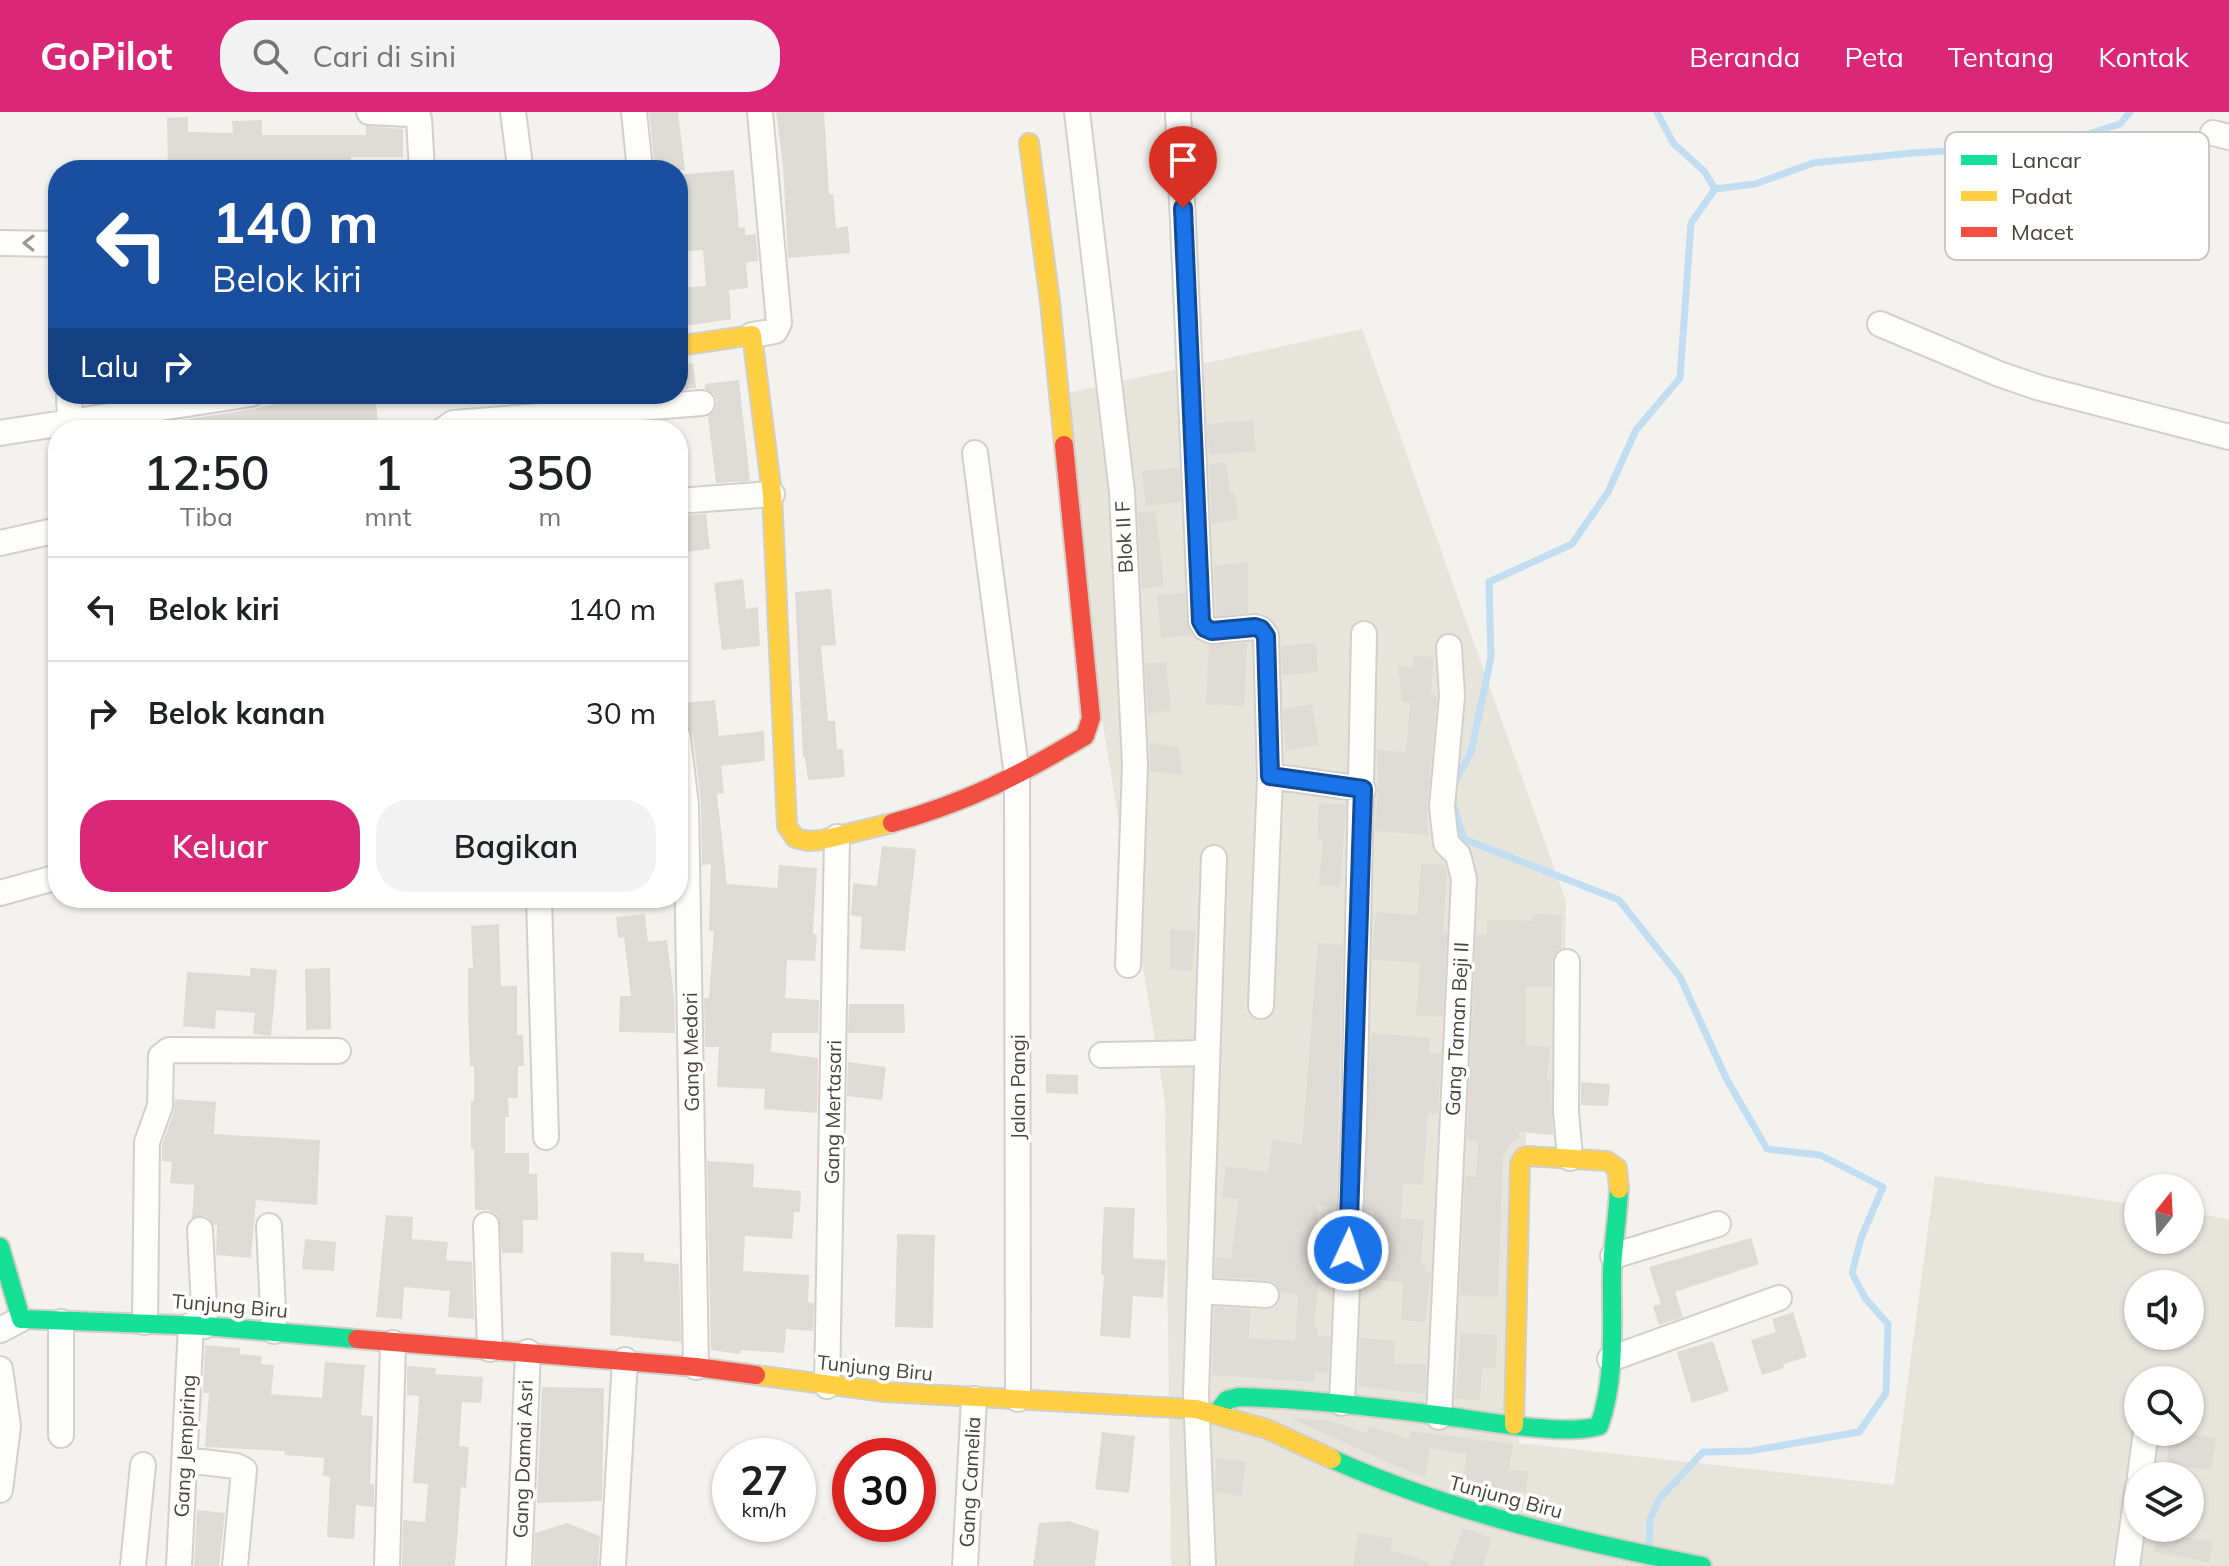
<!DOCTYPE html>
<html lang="id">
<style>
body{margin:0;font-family:Mulish,sans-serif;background:#f2f2f2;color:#202124;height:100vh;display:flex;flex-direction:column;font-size:30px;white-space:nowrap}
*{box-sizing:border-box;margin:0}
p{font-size:26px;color:#757577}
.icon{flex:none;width:44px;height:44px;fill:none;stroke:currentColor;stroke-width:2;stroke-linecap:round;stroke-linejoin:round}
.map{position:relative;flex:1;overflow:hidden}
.side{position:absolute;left:48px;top:308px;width:640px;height:488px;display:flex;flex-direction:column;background:#fff;border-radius:32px;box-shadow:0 2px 6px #0004}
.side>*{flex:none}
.hud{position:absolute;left:48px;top:48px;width:640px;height:244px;border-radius:32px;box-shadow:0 2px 6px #0004;background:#1a4fa0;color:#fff;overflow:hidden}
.needle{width:52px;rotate:18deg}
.controls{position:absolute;left:2124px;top:1062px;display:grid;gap:16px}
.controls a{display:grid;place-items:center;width:80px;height:80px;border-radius:50%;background:#fff;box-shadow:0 2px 6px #0004;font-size:40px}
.speed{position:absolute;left:712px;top:1326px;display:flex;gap:16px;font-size:40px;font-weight:700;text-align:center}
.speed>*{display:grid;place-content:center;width:104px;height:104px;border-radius:50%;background:#fff;box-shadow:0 2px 6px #0004;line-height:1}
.speed small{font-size:20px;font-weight:400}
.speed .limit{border:12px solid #d22;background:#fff;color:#111}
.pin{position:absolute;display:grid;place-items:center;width:68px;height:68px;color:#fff;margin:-82px -34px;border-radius:50% 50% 50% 0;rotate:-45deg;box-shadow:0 0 8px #0007}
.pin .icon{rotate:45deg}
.me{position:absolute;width:88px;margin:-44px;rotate:3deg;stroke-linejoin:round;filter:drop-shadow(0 0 6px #0008)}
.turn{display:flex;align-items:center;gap:28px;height:168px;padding:0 32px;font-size:36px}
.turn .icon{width:104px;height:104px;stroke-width:2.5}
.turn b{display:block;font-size:56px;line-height:68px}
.then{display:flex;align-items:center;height:76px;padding:0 32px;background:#0003;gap:16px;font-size:30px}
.eta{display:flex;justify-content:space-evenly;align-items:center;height:136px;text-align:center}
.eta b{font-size:48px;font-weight:600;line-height:56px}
.action{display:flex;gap:16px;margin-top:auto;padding:16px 32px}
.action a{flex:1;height:92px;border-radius:32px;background:#db2777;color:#fff;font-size:32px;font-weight:600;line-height:92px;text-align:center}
.action a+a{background:#f2f2f2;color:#202124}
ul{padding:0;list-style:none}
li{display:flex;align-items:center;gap:24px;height:104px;padding:0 32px;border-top:2px solid #e0e0e0}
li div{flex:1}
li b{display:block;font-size:30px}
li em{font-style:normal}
header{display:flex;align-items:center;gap:48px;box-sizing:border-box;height:112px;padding:0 40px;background:#db2777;color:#fff}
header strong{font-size:38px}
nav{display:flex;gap:44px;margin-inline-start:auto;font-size:28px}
.search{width:560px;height:72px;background:#f2f2f2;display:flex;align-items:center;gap:20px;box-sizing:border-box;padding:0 28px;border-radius:32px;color:#757577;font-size:30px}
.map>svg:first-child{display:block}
.residential{fill:#e7e4dc;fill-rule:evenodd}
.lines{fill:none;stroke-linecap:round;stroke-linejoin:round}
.stream{stroke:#c0ddf1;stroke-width:7}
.building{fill:#dedbd6}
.street-casing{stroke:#d2d0cb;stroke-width:28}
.fast-casing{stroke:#d3cfc5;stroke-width:22}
.slow-casing{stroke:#d3cfc5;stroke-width:22}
.jam-casing{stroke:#d3cfc5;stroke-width:22}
.street{stroke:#fdfdfc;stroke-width:24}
.fast{stroke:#16e098;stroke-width:18}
.slow{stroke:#ffcf43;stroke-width:18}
.jam{stroke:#f24e42;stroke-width:18}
.oneway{stroke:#9b9791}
.route-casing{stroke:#114b97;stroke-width:20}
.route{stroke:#1a73e8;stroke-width:14}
.labels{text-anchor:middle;stroke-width:7;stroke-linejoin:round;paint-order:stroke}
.street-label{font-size:20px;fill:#4b4439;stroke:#fff}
.key{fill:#fff;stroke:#c9c7c4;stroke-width:2}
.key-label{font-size:22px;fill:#4b4439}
</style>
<header>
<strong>GoPilot</strong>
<div class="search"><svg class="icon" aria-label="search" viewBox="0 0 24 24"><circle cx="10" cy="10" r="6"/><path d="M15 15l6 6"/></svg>Cari di sini</div>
<nav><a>Beranda</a><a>Peta</a><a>Tentang</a><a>Kontak</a></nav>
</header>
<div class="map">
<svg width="2229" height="1454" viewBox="0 0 2229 1454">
<rect width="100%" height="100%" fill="#f4f2ee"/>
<path class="residential" d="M 1362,217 L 1566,789 L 1563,981 L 1527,982 L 1519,1331 L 1894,1373 L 1935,1064 L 2138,1093 L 2138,1128 L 2190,1128 L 2190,1101 L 2229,1107 L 2229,1454 L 1171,1454 L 1165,990 L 1049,285 ZM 2138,1172 L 2190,1172 L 2190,1224 L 2138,1224 ZM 2138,1268 L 2190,1268 L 2190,1320 L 2138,1320 ZM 2138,1364 L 2190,1364 L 2190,1416 L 2138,1416 Z"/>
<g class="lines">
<path class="stream" d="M 1657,0 L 1673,31 L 1704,59 L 1715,77
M 1453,674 L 1471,640 L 1491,545 L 1489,470 L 1572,432 L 1608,380 L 1636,318 L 1680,266 L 1691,111 L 1715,77 L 1755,72 L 1813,51 L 1913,41 L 2011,35 L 2075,26 L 2120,12 L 2130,0
M 1451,685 L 1464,727 L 1619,788 L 1680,865 L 1726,966 L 1767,1037 L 1820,1043 L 1883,1075 L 1861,1126 L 1852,1161 L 1865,1186 L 1888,1212 L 1886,1281 L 1859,1320 L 1750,1339 L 1703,1340 L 1660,1386 L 1650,1407 L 1649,1435"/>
</g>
<path class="building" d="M 649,0 L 678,0 L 685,58 L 655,58 Z
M 776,0 L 824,0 L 829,82 L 833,82 L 836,116 L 848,114 L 850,141 L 788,146 L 783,54 Z
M 188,5 L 188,20 L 233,21 L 232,9 L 262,8 L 262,23 L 366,23 L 366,14 L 403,17 L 403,45 L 351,45 L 351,58 L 168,56 L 167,6 Z
M 734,58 L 739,116 L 745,115 L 745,123 L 756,122 L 758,149 L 748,150 L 746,152 L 748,176 L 729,178 L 731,207 L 678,215 L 678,176 L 706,174 L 703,138 L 678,140 L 678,63 Z
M 693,251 L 696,276 L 678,278 L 678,253 Z
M 739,268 L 750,369 L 716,371 L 708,304 L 715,298 L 717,289 L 714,282 L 705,277 L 705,272 Z
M 323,282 L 375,282 L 379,318 L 157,318 L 157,312 L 253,297 Z
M 1253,308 L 1256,339 L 1209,343 L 1207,312 Z
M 1226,350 L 1230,381 L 1234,380 L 1239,407 L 1212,412 L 1209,352 Z
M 1175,356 L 1179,356 L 1181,390 L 1146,394 L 1142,359 Z
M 1156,399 L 1164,474 L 1142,476 L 1138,400 Z
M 706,402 L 710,437 L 678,441 L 678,404 Z
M 1248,450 L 1248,501 L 1216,504 L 1214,454 Z
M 743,467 L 746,497 L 758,495 L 760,534 L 722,538 L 714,471 Z
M 831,477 L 836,533 L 821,534 L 828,609 L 835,609 L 837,637 L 843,637 L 845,665 L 808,668 L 805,645 L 803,645 L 795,480 Z
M 1185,481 L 1186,510 L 1192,523 L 1161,526 L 1157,483 Z
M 1247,531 L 1244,594 L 1206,592 L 1209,533 Z
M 1316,531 L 1318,560 L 1282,563 L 1281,534 Z
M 1413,544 L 1434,545 L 1431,581 L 1437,584 L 1427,694 L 1428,723 L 1375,719 L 1378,678 L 1377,638 L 1406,640 L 1410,590 L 1402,590 L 1398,554 L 1413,555 Z
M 1166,550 L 1171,598 L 1148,602 L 1145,552 Z
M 715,588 L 719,624 L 764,619 L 765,649 L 721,654 L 724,681 L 717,682 L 727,772 L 777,776 L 779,753 L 817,756 L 813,822 L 817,822 L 815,849 L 787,848 L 785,886 L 819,888 L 818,921 L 772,921 L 771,940 L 818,946 L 817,1001 L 764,997 L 765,977 L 717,975 L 719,935 L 705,935 L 704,886 L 709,886 L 714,819 L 709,819 L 711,752 L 702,753 L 701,692 L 693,623 L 687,614 L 685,591 Z
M 1312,592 L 1319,633 L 1286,639 L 1283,597 Z
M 1150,631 L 1178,635 L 1183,663 L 1150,659 Z
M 1319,691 L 1346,693 L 1340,775 L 1319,773 L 1323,727 L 1317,727 Z
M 882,734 L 916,737 L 905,839 L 860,837 L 862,805 L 851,803 L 853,771 L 877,774 Z
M 1421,751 L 1445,753 L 1447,762 L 1443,819 L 1447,820 L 1443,905 L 1416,903 L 1420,851 L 1372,847 L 1376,800 L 1417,803 Z
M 645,802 L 648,830 L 667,828 L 674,885 L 675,921 L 619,920 L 620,884 L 631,884 L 624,825 L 618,826 L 616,805 Z
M 1533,802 L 1561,803 L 1561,837 L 1555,842 L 1552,849 L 1552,875 L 1526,875 L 1526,933 L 1550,935 L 1547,968 L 1551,968 L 1553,1023 L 1519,1020 L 1519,1027 L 1512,1030 L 1503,1043 L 1498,1185 L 1460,1183 L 1465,1064 L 1476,1065 L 1478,1029 L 1467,1028 L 1476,822 L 1487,823 L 1487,808 L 1532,809 Z
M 499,812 L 501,874 L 517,874 L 517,923 L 523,923 L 524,954 L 518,954 L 518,986 L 508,986 L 509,1005 L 505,1005 L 505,1041 L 529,1041 L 529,1062 L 537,1062 L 538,1108 L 523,1108 L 523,1141 L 502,1141 L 498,1104 L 489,1098 L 475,1098 L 474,1037 L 471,1037 L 471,989 L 474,989 L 474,954 L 470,954 L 468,896 L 468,856 L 473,856 L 471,814 Z
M 1170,817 L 1195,819 L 1192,859 L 1170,857 Z
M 1318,831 L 1343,833 L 1336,1095 L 1318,1093 L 1315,1140 L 1332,1141 L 1330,1173 L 1318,1173 L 1314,1215 L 1318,1216 L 1317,1224 L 1330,1225 L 1328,1261 L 1315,1260 L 1314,1270 L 1212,1263 L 1214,1195 L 1250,1197 L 1249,1226 L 1295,1229 L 1298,1183 L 1280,1180 L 1275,1171 L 1268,1168 L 1215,1165 L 1215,1157 L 1217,1145 L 1231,1146 L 1239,1087 L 1222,1085 L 1226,1054 L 1268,1060 L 1272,1028 L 1302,1032 Z
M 250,856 L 277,858 L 271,924 L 253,922 L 255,901 L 216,898 L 215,917 L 183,914 L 187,860 L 250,864 Z
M 330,856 L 331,917 L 306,918 L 305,857 Z
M 849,892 L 904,892 L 905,921 L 848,921 Z
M 1371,921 L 1430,926 L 1429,940 L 1441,942 L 1438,1002 L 1428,1001 L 1423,1073 L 1403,1071 L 1401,1106 L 1424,1108 L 1421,1153 L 1426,1153 L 1425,1159 L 1431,1160 L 1425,1210 L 1401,1208 L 1403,1170 L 1367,1167 L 1374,1098 L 1365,1097 Z
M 848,950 L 886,955 L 882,988 L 847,984 Z
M 1046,962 L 1078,963 L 1078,982 L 1046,981 Z
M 1581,970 L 1610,972 L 1608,994 L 1581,993 Z
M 175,987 L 216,990 L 214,1022 L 320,1028 L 317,1093 L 256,1088 L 251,1146 L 216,1143 L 217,1113 L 214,1113 L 206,1104 L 192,1106 L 194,1073 L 170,1071 L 172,1050 L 162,1049 L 162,1033 L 174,999 Z
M 707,1049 L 754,1052 L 753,1075 L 801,1079 L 800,1100 L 794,1100 L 792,1127 L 745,1124 L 743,1159 L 809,1163 L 808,1190 L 814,1191 L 813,1219 L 786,1217 L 784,1241 L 741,1238 L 740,1242 L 711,1238 Z
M 1104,1095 L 1135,1096 L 1133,1146 L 1166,1148 L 1163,1186 L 1133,1184 L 1130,1226 L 1100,1224 L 1104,1163 L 1101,1163 Z
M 386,1103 L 413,1105 L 412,1127 L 448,1130 L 446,1148 L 472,1150 L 474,1207 L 448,1205 L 450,1179 L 404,1175 L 402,1207 L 376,1205 Z
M 897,1122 L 935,1123 L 933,1216 L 895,1215 Z
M 1751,1126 L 1759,1152 L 1675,1180 L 1683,1205 L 1659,1213 L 1653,1194 L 1661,1192 L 1649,1155 Z
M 305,1127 L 336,1130 L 334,1159 L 302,1157 Z
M 611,1140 L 644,1141 L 644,1149 L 679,1152 L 681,1230 L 610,1223 Z
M 1793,1200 L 1807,1245 L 1783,1252 L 1784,1256 L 1762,1263 L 1751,1228 L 1776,1220 L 1772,1207 Z
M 1461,1221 L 1497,1223 L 1496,1256 L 1482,1255 L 1480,1289 L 1455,1286 Z
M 1360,1226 L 1395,1229 L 1394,1251 L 1426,1253 L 1425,1282 L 1358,1274 Z
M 1713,1229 L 1729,1279 L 1692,1291 L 1677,1240 Z
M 205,1233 L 240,1236 L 240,1242 L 262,1244 L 261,1252 L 274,1253 L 271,1282 L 322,1286 L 325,1250 L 365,1253 L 361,1303 L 373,1304 L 370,1372 L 374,1373 L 374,1395 L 356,1393 L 354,1427 L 327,1425 L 330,1365 L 323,1364 L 324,1346 L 284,1343 L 285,1339 L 205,1335 L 209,1281 L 203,1281 Z
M 407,1254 L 436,1256 L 435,1262 L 483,1265 L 481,1291 L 462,1290 L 459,1334 L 469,1335 L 466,1376 L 461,1375 L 455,1454 L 402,1454 L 403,1408 L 425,1410 L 428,1372 L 413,1371 L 419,1284 L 407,1283 Z
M 542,1275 L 604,1276 L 602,1389 L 537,1391 Z
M 1290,1306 L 1330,1309 L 1366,1321 L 1369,1314 L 1409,1327 L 1410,1319 L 1513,1332 L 1509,1358 L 1528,1359 L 1526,1380 L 1485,1376 L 1484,1383 L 1463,1377 L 1466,1342 L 1430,1336 L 1425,1365 L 1389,1351 Z
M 1102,1320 L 1135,1324 L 1129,1381 L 1095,1377 Z
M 2171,1320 L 2216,1326 L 2211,1358 L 2166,1352 Z
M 1216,1346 L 1246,1350 L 1241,1384 L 1215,1380 Z
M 197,1398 L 225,1401 L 219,1454 L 194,1454 Z
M 1069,1409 L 1099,1419 L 1095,1454 L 1033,1454 L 1039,1411 Z
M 567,1411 L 600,1424 L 598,1454 L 534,1454 L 535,1421 Z
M 1463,1416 L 1492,1426 L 1483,1454 L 1450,1454 Z
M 2158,1420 L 2213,1430 L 2209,1450 L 2154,1440 Z
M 1358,1421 L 1392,1426 L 1391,1438 L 1429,1450 L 1429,1454 L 1353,1454 Z"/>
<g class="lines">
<defs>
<path id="street" d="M 369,0 L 409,2 L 419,7 L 422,58
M 513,0 L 520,54
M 634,0 L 640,58
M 1077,0 L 1122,380 L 1135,653 L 1128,853
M 1178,0 L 1201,509 L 1205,516 L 1212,519 L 1255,515 L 1261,517 L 1266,524 L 1270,664 L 1261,894
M 2213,21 L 2229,25
M 0,131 L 58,132
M 1880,212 L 1999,262 L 2040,276 L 2229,325
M 752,223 L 775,219 L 779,211 L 760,0
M 69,282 L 70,310
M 443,318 L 453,311 L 702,291
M 0,321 L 251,282
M 975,341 L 1017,664 L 1018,1287
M 678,389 L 772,382
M 0,431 L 58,418
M 678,625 L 686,694 L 696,1255
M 1270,664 L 1363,677
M 0,781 L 58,765
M 539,786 L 546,1025
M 1567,850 L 1566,1000 L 1570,1046
M 1102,943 L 1207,941
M 486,1113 L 490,1237
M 269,1114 L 274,1219
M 200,1118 L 205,1214
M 1613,1144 L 1718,1112
M 1199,1179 L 1266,1183
M 61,1210 L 61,1323
M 145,1210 L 147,1030 L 160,994 L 161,944 L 169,938 L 338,939
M 0,1218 L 21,1207
M 1610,1247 L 1779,1186
M 0,1257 L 8,1314 L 0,1378
M 827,1274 L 837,725
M 1342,1291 L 1354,1015 L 1364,522
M 1439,1305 L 1464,767 L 1458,743 L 1446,731 L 1442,695 L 1452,584 L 1449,535
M 186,1348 L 236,1354 L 244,1358 L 235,1454
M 2140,1364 L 2146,1320
M 133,1454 L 143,1353
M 179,1454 L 191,1213
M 387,1454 L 393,1231
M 519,1454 L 528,1240
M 613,1454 L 625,1248
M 965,1454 L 974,1287
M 1203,1454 L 1196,1282 L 1214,746
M 2127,1454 L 2138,1375"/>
<path id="fast" d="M 0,1135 L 21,1207 L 205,1214 L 357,1227
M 1216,1302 L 1227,1288 L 1239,1285 C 1311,1287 1382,1296 1453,1305 C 1490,1310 1566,1324 1599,1314 C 1617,1264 1611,1210 1612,1158 C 1613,1131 1618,1104 1619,1077
M 1332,1347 C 1450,1400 1576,1429 1702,1454"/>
<path id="slow" d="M 1029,31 L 1050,190 L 1064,333
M 678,234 L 752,223 L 772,382 L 787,714 L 795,726 L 808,729 L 822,728 L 892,711
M 756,1263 L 885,1280 L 1196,1297 L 1267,1317 L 1332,1347
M 1514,1313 L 1520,1052 L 1524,1045 L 1528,1044 L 1607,1049 L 1617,1056 L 1619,1077"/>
<path id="jam" d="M 892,711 C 968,690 1018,664 1085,624 L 1091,606 L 1064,333
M 357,1227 L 696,1255 L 756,1263"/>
</defs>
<use href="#street" class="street-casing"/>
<use href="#fast" class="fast-casing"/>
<use href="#slow" class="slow-casing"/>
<use href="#jam" class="jam-casing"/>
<use href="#street" class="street"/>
<use href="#fast" class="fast"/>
<use href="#slow" class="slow"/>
<use href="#jam" class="jam"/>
</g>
<defs><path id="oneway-chevron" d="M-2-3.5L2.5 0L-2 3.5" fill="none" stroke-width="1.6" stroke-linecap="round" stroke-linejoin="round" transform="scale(2)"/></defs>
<use class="oneway" href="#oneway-chevron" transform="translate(29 131) rotate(-179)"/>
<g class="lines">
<defs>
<path id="route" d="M 1183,96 L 1201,509 L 1205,516 L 1212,519 L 1255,515 L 1261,517 L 1266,524 L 1270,664 L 1363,677 L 1348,1138"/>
</defs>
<use href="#route" class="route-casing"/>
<use href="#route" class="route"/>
</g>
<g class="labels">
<g class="street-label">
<text transform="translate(1124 425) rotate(-93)" y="7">Blok II F</text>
<text transform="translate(1457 917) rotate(-87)" y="7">Gang Taman Beji II</text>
<text transform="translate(691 940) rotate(-91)" y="7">Gang Medori</text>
<text transform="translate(1018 975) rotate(-90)" y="7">Jalan Pangi</text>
<text transform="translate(833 1000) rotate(-89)" y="7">Gang Mertasari</text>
<text transform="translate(230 1194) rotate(5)" y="7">Tunjung Biru</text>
<text transform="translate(875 1256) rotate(6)" y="7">Tunjung Biru</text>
<text transform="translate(185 1334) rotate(-87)" y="7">Gang Jempiring</text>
<text transform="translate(523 1347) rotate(-88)" y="7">Gang Damai Asri</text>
<text transform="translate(970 1370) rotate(-87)" y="7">Gang Camelia</text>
<text transform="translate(1506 1385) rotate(15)" y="7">Tunjung Biru</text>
</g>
</g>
<rect x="1945" y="20" width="264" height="128" rx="12" class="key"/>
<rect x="1961" y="43" width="36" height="10" fill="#16e098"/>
<rect x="1961" y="79" width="36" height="10" fill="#ffcf43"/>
<rect x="1961" y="115" width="36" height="10" fill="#f24e42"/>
<g class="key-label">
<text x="2011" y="56">Lancar</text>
<text x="2011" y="92">Padat</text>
<text x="2011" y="128">Macet</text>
</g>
</svg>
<div class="controls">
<a><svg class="needle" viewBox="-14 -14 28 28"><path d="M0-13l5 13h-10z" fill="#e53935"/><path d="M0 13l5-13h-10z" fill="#757577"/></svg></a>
<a><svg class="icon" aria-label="sound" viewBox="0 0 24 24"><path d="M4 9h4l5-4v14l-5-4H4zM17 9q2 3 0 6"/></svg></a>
<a><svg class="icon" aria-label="search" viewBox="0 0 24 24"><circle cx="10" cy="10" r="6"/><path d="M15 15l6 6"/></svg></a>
<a><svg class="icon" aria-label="layers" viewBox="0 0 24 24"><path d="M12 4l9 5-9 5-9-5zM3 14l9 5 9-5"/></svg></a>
</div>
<div class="speed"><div>27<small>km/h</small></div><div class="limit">30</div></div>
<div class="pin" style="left:1183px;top:96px;background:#d93025"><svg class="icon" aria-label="arrive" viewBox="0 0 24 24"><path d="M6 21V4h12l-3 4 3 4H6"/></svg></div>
<svg class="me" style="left:1348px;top:1138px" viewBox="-20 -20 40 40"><circle r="17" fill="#1a73e8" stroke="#fff" stroke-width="3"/><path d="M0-11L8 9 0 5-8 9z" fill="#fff"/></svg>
<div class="hud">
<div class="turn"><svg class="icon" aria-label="left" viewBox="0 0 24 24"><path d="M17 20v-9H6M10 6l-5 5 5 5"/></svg><div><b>140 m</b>Belok kiri</div></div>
<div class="then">Lalu<svg class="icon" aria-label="right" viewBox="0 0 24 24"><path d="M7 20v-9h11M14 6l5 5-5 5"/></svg></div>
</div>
<section class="side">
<div class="eta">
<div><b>12:50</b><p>Tiba</p></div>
<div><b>1</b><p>mnt</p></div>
<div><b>350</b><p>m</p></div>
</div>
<ul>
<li><svg class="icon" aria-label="left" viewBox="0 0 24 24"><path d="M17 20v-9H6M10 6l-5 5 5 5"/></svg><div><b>Belok kiri</b></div><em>140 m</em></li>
<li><svg class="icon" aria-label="right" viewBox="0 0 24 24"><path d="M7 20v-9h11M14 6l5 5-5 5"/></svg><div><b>Belok kanan</b></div><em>30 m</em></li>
</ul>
<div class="action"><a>Keluar</a><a>Bagikan</a></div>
</section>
</div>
